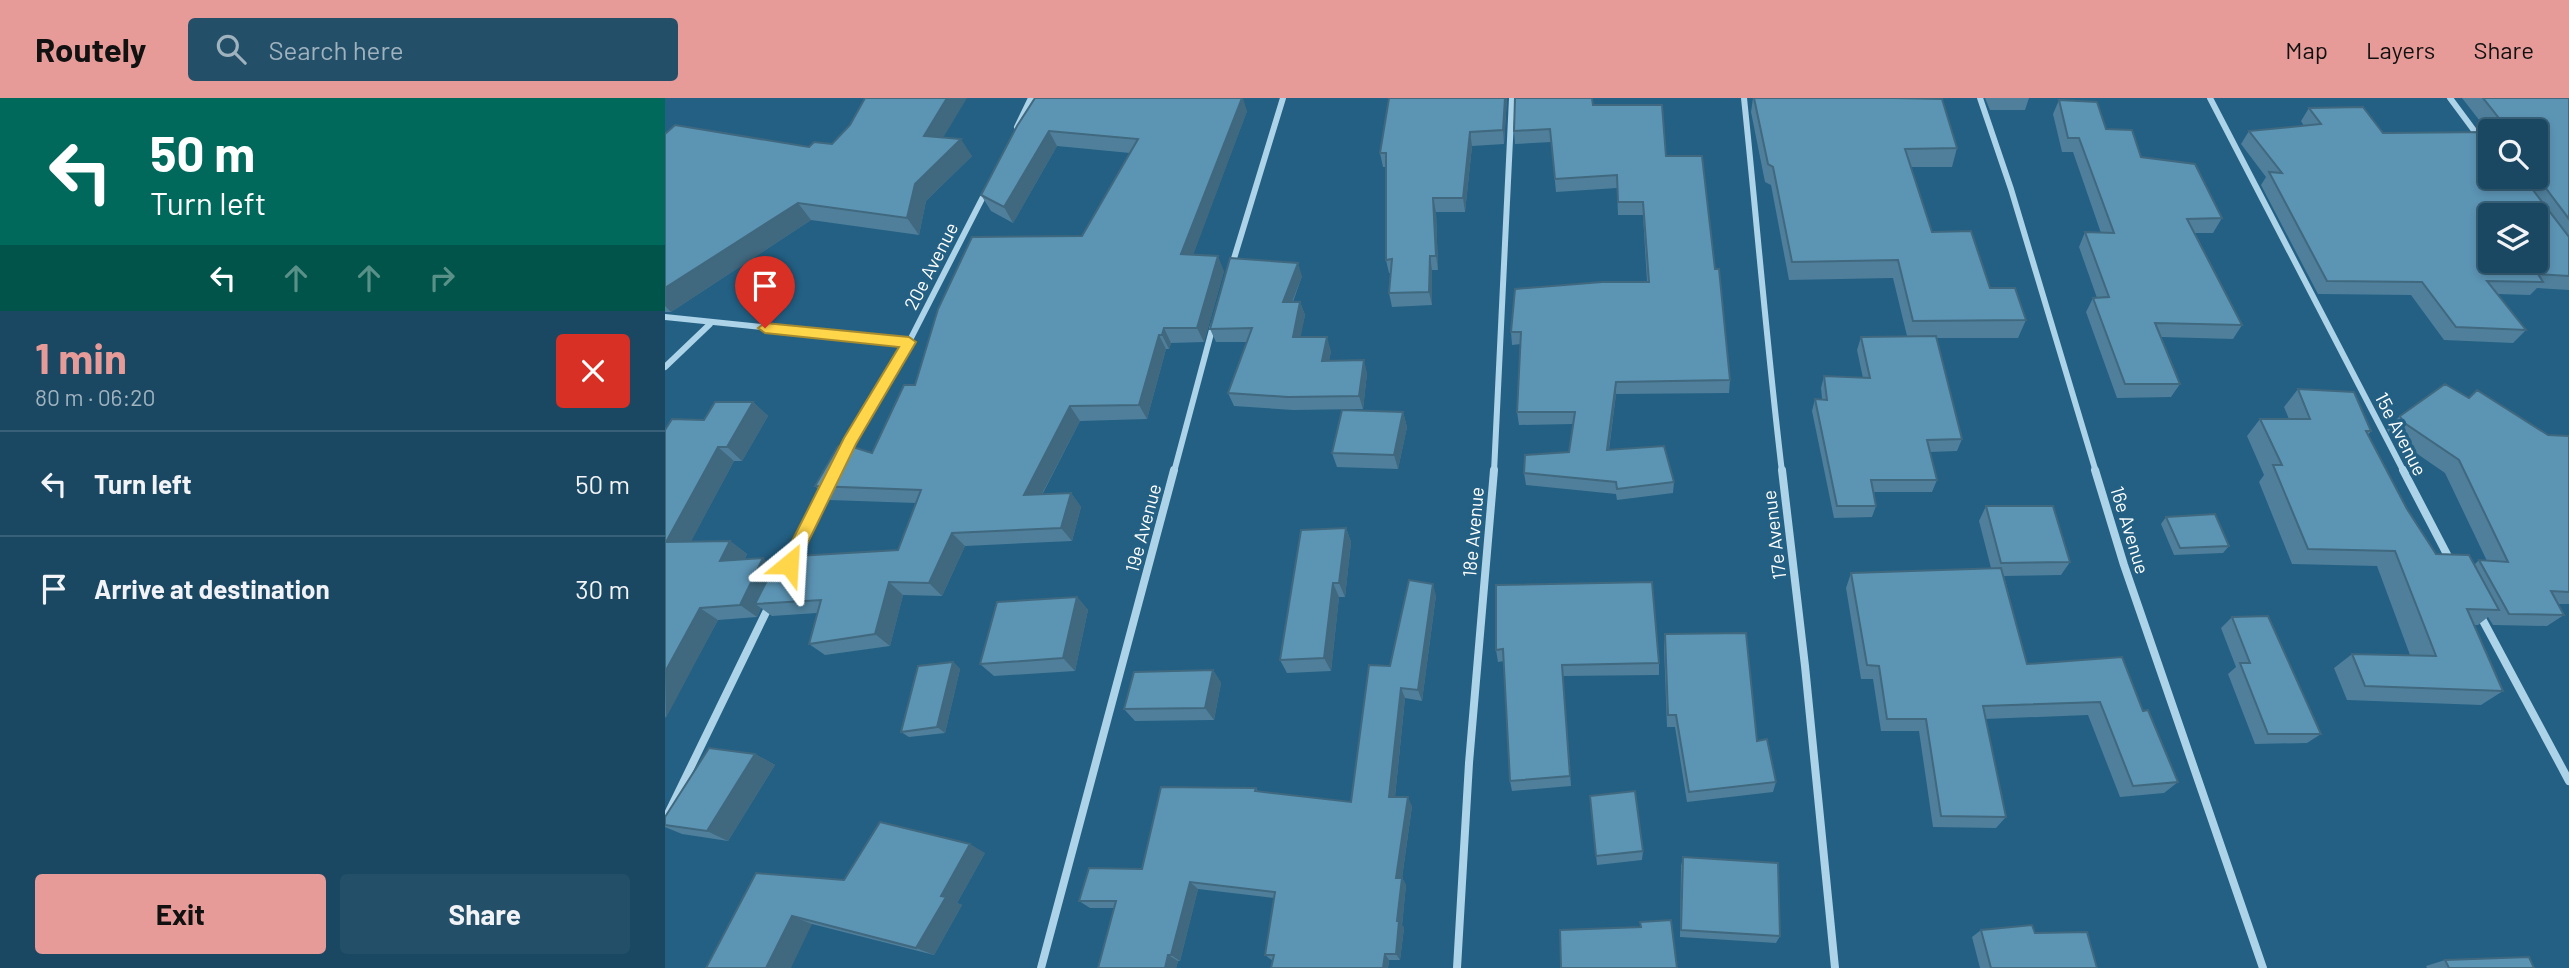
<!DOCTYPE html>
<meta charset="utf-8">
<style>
body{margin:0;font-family:Barlow,sans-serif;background:#234f69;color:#f1f3f6;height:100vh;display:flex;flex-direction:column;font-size:26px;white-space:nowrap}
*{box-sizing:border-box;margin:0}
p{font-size:23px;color:#9fb2be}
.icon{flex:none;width:38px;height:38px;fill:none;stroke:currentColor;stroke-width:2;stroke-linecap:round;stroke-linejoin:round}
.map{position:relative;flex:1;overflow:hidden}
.side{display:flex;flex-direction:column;background:#1a4863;width:665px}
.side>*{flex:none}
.hud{background:#00695c;color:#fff;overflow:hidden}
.buttons{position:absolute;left:1813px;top:21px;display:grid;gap:14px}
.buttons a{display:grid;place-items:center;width:70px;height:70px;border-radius:7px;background:#1a4863;box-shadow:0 4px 10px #0003,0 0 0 2px #386078;font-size:35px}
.pin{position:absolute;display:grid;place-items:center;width:60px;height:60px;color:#fff;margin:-72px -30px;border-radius:50% 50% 50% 0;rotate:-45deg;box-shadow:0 0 7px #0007}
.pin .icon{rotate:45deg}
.me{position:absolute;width:77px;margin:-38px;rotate:27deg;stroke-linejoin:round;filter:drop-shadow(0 0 5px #0008)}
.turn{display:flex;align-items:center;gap:24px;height:147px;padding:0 35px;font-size:32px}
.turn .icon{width:91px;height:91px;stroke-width:2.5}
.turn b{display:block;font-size:49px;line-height:60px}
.lanes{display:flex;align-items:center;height:66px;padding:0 35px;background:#0003;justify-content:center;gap:35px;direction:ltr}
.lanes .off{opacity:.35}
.round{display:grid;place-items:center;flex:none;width:74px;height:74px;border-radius:7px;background:#234f69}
.summary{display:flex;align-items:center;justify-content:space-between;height:119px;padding:0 35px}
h1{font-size:42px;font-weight:700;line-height:52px;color:#e69b98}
.button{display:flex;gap:14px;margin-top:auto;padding:14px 35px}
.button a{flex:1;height:80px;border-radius:7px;background:#e69b98;color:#111;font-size:28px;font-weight:700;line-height:80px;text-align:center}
.button a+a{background:#234f69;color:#f1f3f6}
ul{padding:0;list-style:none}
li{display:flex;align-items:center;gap:21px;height:105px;padding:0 35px;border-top:2px solid #386078}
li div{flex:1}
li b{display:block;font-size:26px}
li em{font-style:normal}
header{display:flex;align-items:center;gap:42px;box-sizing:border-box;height:98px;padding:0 35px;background:#e69b98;color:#111}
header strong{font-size:33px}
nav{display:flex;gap:38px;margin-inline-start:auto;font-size:24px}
.search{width:490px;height:63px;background:#234f69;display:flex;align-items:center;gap:18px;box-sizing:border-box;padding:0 24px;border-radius:7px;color:#9fb2be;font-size:26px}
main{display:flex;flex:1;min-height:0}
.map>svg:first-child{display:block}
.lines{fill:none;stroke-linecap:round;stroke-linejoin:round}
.street-far1{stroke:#acd3e8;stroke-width:6}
.street{stroke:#acd3e8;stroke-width:8}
.wall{fill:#4f7f9b}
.shaded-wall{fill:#40687e}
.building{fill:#5c94b4;stroke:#40687e;stroke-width:2;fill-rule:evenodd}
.route{fill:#ffd54a;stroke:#a68a30;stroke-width:2}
.labels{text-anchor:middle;stroke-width:7;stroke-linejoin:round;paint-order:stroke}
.street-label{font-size:19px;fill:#fff;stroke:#236084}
</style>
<header>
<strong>Routely</strong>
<div class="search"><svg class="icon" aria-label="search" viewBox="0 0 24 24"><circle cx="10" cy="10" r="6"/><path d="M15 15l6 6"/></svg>Search here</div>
<nav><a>Map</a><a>Layers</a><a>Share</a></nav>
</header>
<main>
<section class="side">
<div class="hud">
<div class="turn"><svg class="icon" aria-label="left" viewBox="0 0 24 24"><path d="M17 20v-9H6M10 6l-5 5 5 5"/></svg><div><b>50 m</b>Turn left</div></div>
<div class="lanes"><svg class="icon" aria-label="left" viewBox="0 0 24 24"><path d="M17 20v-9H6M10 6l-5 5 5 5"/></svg><svg class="icon off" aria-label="ahead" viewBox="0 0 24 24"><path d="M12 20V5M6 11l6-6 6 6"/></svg><svg class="icon off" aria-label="ahead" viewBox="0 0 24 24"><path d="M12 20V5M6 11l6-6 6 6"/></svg><svg class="icon off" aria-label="right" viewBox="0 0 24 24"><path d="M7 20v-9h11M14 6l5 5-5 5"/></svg></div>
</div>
<div class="summary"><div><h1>1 min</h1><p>80 m · 06:20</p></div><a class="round" style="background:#d93025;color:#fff"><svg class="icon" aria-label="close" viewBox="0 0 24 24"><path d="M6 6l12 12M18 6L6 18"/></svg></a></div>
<ul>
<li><svg class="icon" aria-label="left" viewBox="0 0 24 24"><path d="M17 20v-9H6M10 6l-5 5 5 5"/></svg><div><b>Turn left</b></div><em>50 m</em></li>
<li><svg class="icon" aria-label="arrive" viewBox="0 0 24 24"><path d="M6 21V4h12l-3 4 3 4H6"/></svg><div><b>Arrive at destination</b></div><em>30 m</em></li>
</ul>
<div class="button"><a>Exit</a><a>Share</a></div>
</section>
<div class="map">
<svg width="1904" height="870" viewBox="0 0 1904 870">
<rect width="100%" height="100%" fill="#236084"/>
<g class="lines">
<path class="street-far1" d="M 1079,0 C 1092,125 1102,249 1117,374
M 1315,0 L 1346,91 L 1431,374
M 1545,0 L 1739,374
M 1785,0 L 1825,54
M 352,29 L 366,0
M 567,167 L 618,0
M 0,219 L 244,244
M 0,269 L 45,226
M 178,357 L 244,244 L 321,93
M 509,374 L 548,228
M 829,374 L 847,0"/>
<path class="street" d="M 1117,372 L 1140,568 L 1170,870
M 1430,372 L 1459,467 L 1598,870
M 1738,372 L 1786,464
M 124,466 L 162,389
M 1815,517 L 1904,683
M 0,722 L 105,506
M 376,870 L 509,372
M 792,870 L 804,665 L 829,372"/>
</g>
<path class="wall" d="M 724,0 L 842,0 L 839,46 L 807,48 L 800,114 L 771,114 L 773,172 L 767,172 L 767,207 L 727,209 L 724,195 L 726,175 L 724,175 L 721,162 L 721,69 L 718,69 L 715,55 Z
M 1088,0 L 1229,0 L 1292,50 L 1287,69 L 1246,69 L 1267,134 L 1325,190 L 1361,222 L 1353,240 L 1271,240 L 1297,341 L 1292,353 L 1265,354 L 1272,382 L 1267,394 L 1209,394 L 1211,408 L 1207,419 L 1169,420 L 1147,313 L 1150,301 L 1157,301 L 1156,290 L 1159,278 L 1198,280 L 1192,252 L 1196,239 L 1242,238 L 1228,180 L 1124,182 L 1106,87 L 1100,84 L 1086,14 Z
M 1320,0 L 1364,0 L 1360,12 L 1325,12 Z
M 1797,0 L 1904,0 L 1904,192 L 1872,190 L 1865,197 L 1832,196 L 1861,232 L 1848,245 L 1779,242 L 1746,197 L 1653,196 L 1596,87 L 1601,79 L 1576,46 L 1584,33 L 1639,28 L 1636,23 L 1644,10 L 1718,35 L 1825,79 L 1871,79 L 1871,33 L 1825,33 L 1825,36 Z
M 1394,2 L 1441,31 L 1557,120 L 1548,135 L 1530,135 L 1577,227 L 1568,241 L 1496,239 L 1515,286 L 1506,299 L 1452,300 L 1421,214 L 1428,200 L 1432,200 L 1414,149 L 1420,134 L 1436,135 L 1408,54 L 1397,54 L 1388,16 Z
M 928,7 L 1001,58 L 1050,171 L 1065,282 L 1064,295 L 951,296 L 944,352 L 1009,384 L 1008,395 L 952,402 L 951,396 L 861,387 L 859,375 L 904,354 L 908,326 L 854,327 L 852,314 L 856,246 L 847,247 L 846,234 L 982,184 L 978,117 L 953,117 L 952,90 L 891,94 L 886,44 L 850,46 L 849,33 Z
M 582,13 L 528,156 L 559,173 L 539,244 L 506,245 L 504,251 L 501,251 L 482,321 L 415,323 L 377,397 L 406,395 L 416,409 L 407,443 L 300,448 L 277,498 L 238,497 L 225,548 L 160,557 L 144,546 L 152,515 L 107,518 L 96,510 L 92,519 L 53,522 L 0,620 L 0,332 L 39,322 L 88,304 L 103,318 L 77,363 L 69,363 L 26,443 L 65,443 L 82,456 L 79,462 L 109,469 L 233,452 L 251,405 L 164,402 L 150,388 L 207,355 L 250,287 L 417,138 L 465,55 L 392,48 L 348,125 L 326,113 L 316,97 L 352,28 Z
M 0,36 L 144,49 L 279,40 L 307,58 L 261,103 L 254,137 L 146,122 L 6,214 L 0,214 Z
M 637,178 L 628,204 L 635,204 L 640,217 L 635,239 L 666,253 L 664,263 L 702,275 L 698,311 L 628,312 L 569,308 L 563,295 L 582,244 L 551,244 L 545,231 Z
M 1633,291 L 1706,333 L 1703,337 L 1742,411 L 1771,456 L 1809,467 L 1814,462 L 1822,463 L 1780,375 L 1725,337 L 1722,331 L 1735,318 L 1804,300 L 1883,337 L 1904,338 L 1904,506 L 1893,506 L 1899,517 L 1882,528 L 1828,527 L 1823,519 L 1813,527 L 1809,527 L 1838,593 L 1816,607 L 1682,602 L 1669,570 L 1687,556 L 1745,557 L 1712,468 L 1627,466 L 1594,384 L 1599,377 L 1582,338 L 1595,321 L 1624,321 L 1619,309 Z
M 738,314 L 742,329 L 733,371 L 672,369 L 667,355 Z
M 1321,408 L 1405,464 L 1396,477 L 1339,478 L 1362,566 L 1478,613 L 1513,684 L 1499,695 L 1455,699 L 1423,617 L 1320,621 L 1341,719 L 1331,730 L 1268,729 L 1254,633 L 1216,633 L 1208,581 L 1196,581 L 1181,490 L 1186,475 L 1326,470 L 1314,423 Z
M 1501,419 L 1564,448 L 1558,455 L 1509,457 L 1496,426 Z
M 681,430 L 686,444 L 680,499 L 674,499 L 666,573 L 622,575 L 615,562 Z
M 987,484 L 994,565 L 994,577 L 898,578 L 906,688 L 847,693 L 845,683 L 839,563 L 833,564 L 831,552 Z
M 771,497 L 757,603 L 740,600 L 730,699 L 747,708 L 737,780 L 741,787 L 737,827 L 739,830 L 735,862 L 724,862 L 723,870 L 606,870 L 608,863 L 600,857 L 609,800 L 533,791 L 515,863 L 513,863 L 511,870 L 449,810 L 425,810 L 414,803 L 477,771 L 591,690 L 593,693 L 686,704 L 725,568 Z
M 412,499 L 423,512 L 410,573 L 329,578 L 315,566 Z
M 1567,519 L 1656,636 L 1642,645 L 1590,646 L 1563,576 L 1571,569 L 1556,530 Z
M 1000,536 L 1092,643 L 1111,684 L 1108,694 L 1022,704 L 1010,629 L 1002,629 L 999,549 Z
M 288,564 L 295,571 L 280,635 L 244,639 L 236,634 Z
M 548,572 L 556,585 L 549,622 L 470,623 L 459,611 Z
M 90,656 L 110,667 L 63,743 L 17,736 L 0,729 L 0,719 Z
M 925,698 L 978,753 L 977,762 L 932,767 Z
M 320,755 L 292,805 L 297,807 L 269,857 L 147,826 L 41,870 L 179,782 Z
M 1018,759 L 1115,838 L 1111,845 L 1015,839 L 1016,768 Z
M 1316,832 L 1370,835 L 1432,870 L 1315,870 L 1307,839 Z
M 1780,862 L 1869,870 L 1762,870 L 1761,868 Z"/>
<path class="shaded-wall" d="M 282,0 L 302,0 L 269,55 L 259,38 Z
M 577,0 L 578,0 L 582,13 L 523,171 L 516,156 Z
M 840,0 L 842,0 L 839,46 L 838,32 Z
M 384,33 L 392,48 L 348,125 L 339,109 Z
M 805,34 L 807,48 L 800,114 L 798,100 Z
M 296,41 L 307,58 L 261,103 L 254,137 L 242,120 L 250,86 Z
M 768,100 L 771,114 L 773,172 L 771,158 Z
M 133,105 L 146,122 L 6,214 L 0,208 L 0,190 Z
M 553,158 L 559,173 L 539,244 L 532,230 Z
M 765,158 L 767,172 L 767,207 L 764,194 Z
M 633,165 L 637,178 L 622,217 L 618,204 Z
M 635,204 L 640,217 L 633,253 L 628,239 Z
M 499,230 L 506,245 L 504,251 L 497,237 Z
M 494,237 L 501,251 L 482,321 L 474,307 Z
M 662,239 L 666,253 L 662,276 L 657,263 Z
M 699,262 L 702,275 L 698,311 L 694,298 Z
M 951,284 L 951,296 L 942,364 L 942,352 Z
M 88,304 L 103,318 L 77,363 L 62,349 Z
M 405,308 L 415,323 L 369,411 L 359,397 Z
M 738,314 L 742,329 L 733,371 L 729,357 Z
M 53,349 L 69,363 L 19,457 L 1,444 Z
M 406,395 L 416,409 L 407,443 L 396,430 Z
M 681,430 L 686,444 L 680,499 L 674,485 Z
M 287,435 L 300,448 L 277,498 L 264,485 Z
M 65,443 L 82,456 L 71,476 L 55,463 Z
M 98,460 L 114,473 L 90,506 L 96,510 L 92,519 L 75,507 Z
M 224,484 L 238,497 L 225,548 L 210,536 Z
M 668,485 L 674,499 L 666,573 L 659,560 Z
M 768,486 L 771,497 L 757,603 L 753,592 Z
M 412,499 L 423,512 L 410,573 L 398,560 Z
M 35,510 L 53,522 L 1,620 L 0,574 Z
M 288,564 L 295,571 L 280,635 L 272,629 Z
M 548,572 L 556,585 L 549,622 L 540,610 Z
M 736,590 L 740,600 L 729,708 L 724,699 Z
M 90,656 L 110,667 L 63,743 L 42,733 Z
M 743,699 L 747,708 L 737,780 L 741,787 L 737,827 L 739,830 L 735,862 L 731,856 L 731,780 Z
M 305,746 L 320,755 L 292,805 L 297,807 L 269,857 L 251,850 L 276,798 Z
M 525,784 L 533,791 L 515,863 L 506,857 Z
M 127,818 L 147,826 L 126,870 L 101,870 Z
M 720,856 L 724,862 L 723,870 L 718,870 Z
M 503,857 L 513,863 L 511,870 L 500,870 Z"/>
<path class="building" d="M 200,0 L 282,0 L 259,38 L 296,41 L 250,86 L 242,120 L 133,105 L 0,190 L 0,36 L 10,27 L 144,49 L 149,44 L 167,46 L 185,27 Z
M 370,0 L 577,0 L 516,156 L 553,158 L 532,230 L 499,230 L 497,237 L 494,237 L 474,307 L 405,308 L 359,397 L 406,395 L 396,430 L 287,435 L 264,485 L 224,484 L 210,536 L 144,546 L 156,502 L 90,506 L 114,459 L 233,452 L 256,392 L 150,388 L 173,348 L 188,349 L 207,355 L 239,287 L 250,287 L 273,211 L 307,139 L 417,138 L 473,41 L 384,33 L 339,109 L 316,97 L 352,28 Z
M 724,0 L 840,0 L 838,32 L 805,34 L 798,100 L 768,100 L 771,158 L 765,158 L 764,194 L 724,195 L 727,161 L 721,162 L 721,55 L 715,55 Z
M 850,0 L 927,0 L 928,7 L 997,7 L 1001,58 L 1037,58 L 1050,171 L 1054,171 L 1065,282 L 951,284 L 942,352 L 999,348 L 1009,384 L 952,391 L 951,384 L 859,375 L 860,357 L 904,354 L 910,314 L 852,314 L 856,234 L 846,234 L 850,191 L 937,184 L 984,184 L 978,104 L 953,104 L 952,77 L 890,81 L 885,31 L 849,33 Z
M 1089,0 L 1229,0 L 1277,1 L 1292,50 L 1240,51 L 1267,134 L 1306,133 L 1325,190 L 1350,190 L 1361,222 L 1248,223 L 1233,162 L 1127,164 L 1108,69 L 1103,66 Z
M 1818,0 L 1904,0 L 1904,121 L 1871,77 L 1871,33 L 1843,33 L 1844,33 Z
M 1394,2 L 1432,4 L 1441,31 L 1467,32 L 1476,59 L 1530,66 L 1557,120 L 1522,121 L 1577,227 L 1490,225 L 1515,286 L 1460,286 L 1428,200 L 1444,199 L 1420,134 L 1449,135 L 1414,40 L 1403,40 Z
M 1698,9 L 1718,35 L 1823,34 L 1825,36 L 1825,79 L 1858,79 L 1904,139 L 1904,178 L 1873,176 L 1878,184 L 1822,183 L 1861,232 L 1791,229 L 1757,184 L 1662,183 L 1604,74 L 1617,75 L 1584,33 L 1656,26 L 1644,10 ZM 1825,117 L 1871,117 L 1871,163 L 1825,163 Z
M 565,160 L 633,165 L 618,204 L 635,204 L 628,239 L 662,239 L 657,263 L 699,262 L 694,298 L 623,299 L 563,295 L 587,230 L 545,231 Z
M 1271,238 L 1297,341 L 1262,342 L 1272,382 L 1206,382 L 1211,408 L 1172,408 L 1150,301 L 1162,302 L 1159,278 L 1205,280 L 1196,239 Z
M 1780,286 L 1804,300 L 1812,292 L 1883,337 L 1904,338 L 1904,494 L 1886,493 L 1899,517 L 1844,516 L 1814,462 L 1843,464 L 1794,362 L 1738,324 L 1735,318 Z
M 1633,291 L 1689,294 L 1706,333 L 1701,333 L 1742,411 L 1771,456 L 1804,457 L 1834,512 L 1802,511 L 1838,593 L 1700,588 L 1687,556 L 1771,558 L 1730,453 L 1643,451 L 1608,367 L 1617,367 L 1595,321 L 1645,321 Z
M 50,304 L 88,304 L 62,349 L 53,349 L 1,444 L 65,443 L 55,463 L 98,460 L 75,507 L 35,510 L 0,574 L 0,332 L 7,321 L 39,322 Z
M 677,312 L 738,314 L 729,357 L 667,355 Z
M 1321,408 L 1388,408 L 1405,464 L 1336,465 Z
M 1550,416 L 1564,448 L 1515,450 L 1501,419 Z
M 681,430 L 674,485 L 668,485 L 659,560 L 615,562 L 636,432 Z
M 1336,470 L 1362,566 L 1457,559 L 1478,613 L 1483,612 L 1513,684 L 1468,688 L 1435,604 L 1318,608 L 1341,719 L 1276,718 L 1261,621 L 1222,621 L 1214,568 L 1202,567 L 1186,475 Z
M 744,482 L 768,486 L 753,592 L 736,590 L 724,699 L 743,699 L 731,780 L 737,780 L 732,823 L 734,823 L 731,856 L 720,856 L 718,870 L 606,870 L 609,857 L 600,857 L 610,794 L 525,784 L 506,857 L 503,857 L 500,870 L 433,870 L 451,803 L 414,803 L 424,770 L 477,771 L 496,689 L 591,690 L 590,693 L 686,704 L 704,567 L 725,568 Z
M 987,484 L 994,565 L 897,567 L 905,678 L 845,683 L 838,551 L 831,552 L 831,487 Z
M 412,499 L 398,560 L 315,566 L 332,504 Z
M 1603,518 L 1656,636 L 1603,636 L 1575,565 L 1585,565 L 1567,519 Z
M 1081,535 L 1092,643 L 1102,641 L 1111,684 L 1024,694 L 1011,617 L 1003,617 L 1000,536 Z
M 288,564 L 272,629 L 236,634 L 253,568 Z
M 548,572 L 540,610 L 459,611 L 469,574 Z
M 44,650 L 90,656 L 42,733 L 0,727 L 0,719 Z
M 970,693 L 978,753 L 931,758 L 925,698 Z
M 215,724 L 305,746 L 276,798 L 281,799 L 251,850 L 127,818 L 101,870 L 41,870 L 91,775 L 179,782 Z
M 1018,759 L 1113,765 L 1115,838 L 1016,832 Z
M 1006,822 L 1012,870 L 896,870 L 895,832 L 976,829 L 975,824 Z
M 1367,827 L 1370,835 L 1422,834 L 1432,870 L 1326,870 L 1316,832 Z
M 1864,859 L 1869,870 L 1784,870 L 1780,862 Z"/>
<path class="route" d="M 100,225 L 244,239 L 251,244 L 191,346 L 130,471 L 118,471 L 116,466 L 118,461 L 179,340 L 234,249 L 100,235 L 93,230 Z"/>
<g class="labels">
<g class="street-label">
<text transform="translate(266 168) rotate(-63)" y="7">20e Avenue</text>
<text transform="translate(1736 336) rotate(63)" y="7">15e Avenue</text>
<text transform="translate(478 430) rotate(-75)" y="7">19e Avenue</text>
<text transform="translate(1465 432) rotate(73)" y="7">16e Avenue</text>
<text transform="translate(808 434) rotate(-85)" y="7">18e Avenue</text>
<text transform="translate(1109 437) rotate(-97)" y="7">17e Avenue</text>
</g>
</g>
</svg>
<div class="buttons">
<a><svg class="icon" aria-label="search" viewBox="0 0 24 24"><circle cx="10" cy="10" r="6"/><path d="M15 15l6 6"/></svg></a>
<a><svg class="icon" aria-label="layers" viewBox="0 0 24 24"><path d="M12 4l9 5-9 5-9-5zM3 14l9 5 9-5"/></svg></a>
</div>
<div class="pin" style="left:100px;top:230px;background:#d93025"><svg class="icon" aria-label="arrive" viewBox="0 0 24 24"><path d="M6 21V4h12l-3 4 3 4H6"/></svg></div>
<svg class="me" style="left:124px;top:466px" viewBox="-20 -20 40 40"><path d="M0-17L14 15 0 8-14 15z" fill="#ffd54a" stroke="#fff" stroke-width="4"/></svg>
</div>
</main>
